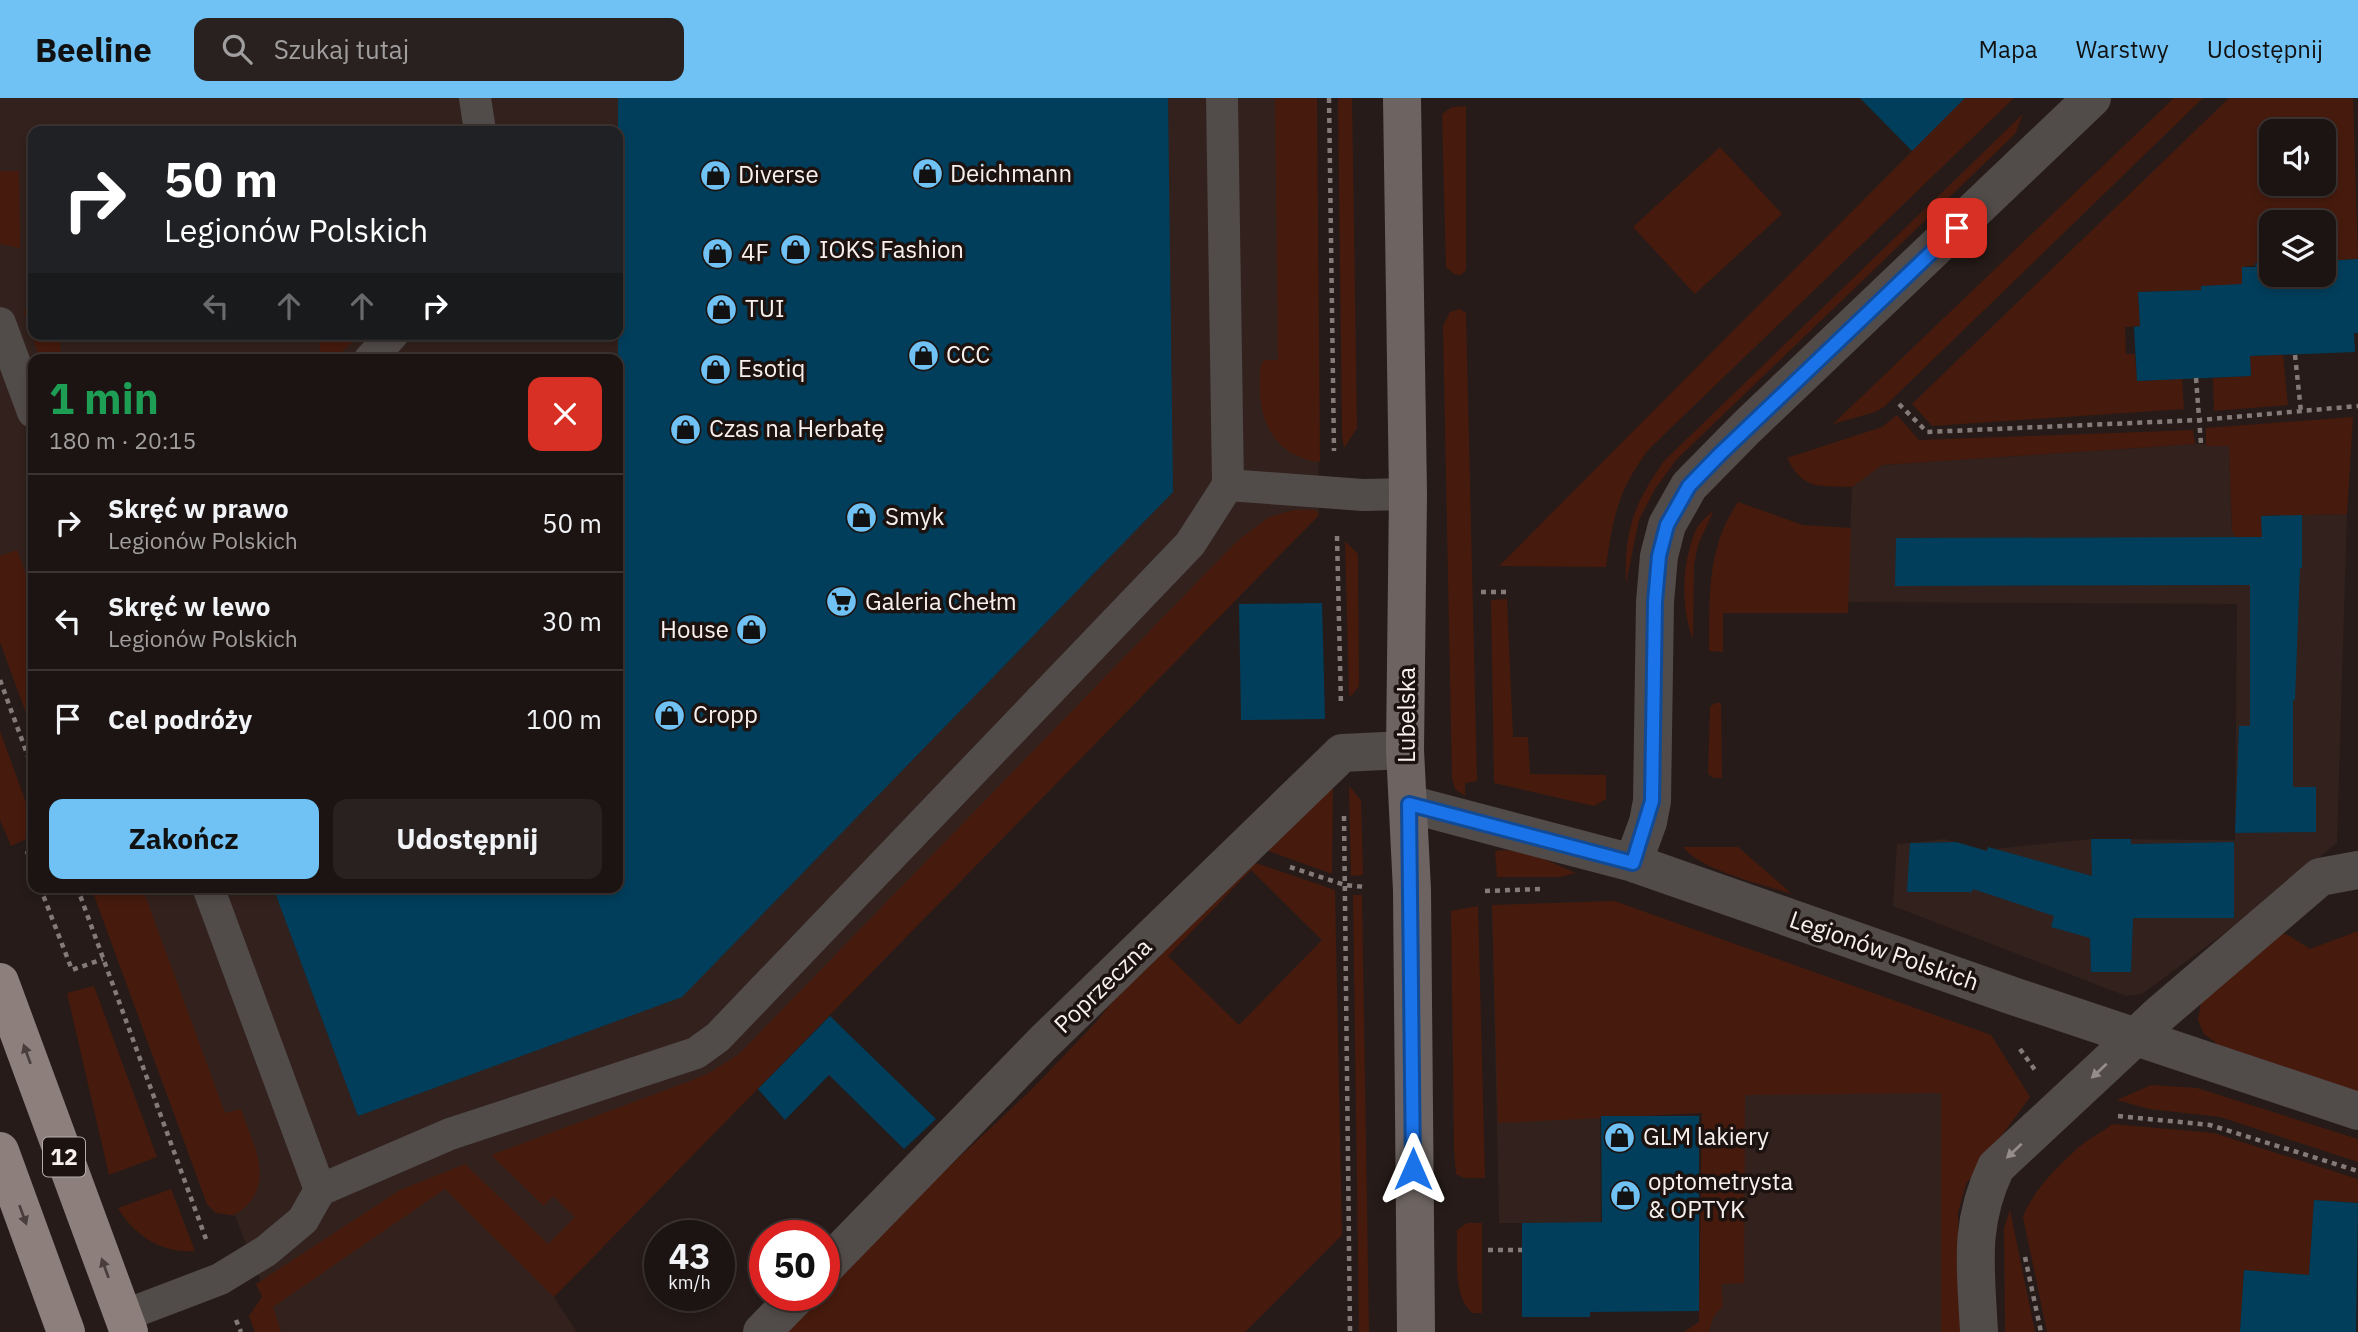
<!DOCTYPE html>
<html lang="pl">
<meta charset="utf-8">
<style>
body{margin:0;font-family:"IBM Plex Sans",sans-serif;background:#292120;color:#f1f3f6;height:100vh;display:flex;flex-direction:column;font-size:26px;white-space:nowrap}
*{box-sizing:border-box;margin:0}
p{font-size:23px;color:#a09e9f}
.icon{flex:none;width:38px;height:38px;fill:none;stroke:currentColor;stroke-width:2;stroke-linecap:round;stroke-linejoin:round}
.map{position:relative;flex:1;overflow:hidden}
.panel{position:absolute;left:28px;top:256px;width:595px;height:539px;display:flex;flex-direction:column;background:#1c1412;border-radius:14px;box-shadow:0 4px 10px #0003,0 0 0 2px #3a3332}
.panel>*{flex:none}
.top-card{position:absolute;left:28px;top:28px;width:595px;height:214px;border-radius:14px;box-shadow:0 4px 10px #0003,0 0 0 2px #3a3332;background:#202124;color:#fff;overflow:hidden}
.fabs{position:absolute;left:2259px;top:21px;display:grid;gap:14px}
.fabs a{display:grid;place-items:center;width:77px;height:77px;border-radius:14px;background:#1c1412;box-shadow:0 4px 10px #0003,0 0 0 2px #3a3332;font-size:35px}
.speed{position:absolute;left:644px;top:1122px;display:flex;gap:14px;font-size:35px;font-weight:700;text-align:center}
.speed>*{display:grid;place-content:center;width:91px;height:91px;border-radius:50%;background:#1c1412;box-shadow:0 4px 10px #0003,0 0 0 2px #3a3332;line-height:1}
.speed small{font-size:18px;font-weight:400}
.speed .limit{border:10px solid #d22;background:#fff;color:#111}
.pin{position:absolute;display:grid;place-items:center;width:60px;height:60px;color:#fff;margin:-30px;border-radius:14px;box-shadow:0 4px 10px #0006}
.me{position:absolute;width:77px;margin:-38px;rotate:0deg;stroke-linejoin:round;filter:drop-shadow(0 0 5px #0008)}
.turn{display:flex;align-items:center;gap:24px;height:147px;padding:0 21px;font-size:32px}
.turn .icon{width:91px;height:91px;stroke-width:2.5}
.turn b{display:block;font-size:49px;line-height:60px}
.lanes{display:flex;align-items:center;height:66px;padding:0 21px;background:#0003;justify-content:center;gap:35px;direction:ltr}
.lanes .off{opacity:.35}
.round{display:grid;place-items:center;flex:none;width:74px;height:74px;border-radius:14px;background:#292120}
.overview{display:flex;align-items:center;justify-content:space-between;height:119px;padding:0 21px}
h1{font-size:42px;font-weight:700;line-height:52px;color:#1e9e55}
.button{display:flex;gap:14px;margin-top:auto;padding:14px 21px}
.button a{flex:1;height:80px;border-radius:14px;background:#70c2f4;color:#111;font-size:28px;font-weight:700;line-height:80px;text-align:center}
.button a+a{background:#292120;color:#f1f3f6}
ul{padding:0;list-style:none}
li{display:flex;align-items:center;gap:21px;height:98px;padding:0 21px;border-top:2px solid #3a3332}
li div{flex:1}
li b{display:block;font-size:26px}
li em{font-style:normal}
header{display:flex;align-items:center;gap:42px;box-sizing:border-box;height:98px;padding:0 35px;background:#70c2f4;color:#111}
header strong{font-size:33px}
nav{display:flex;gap:38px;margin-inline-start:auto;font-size:24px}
.search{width:490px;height:63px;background:#292120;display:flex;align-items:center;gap:18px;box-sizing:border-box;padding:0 24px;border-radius:14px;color:#a09e9f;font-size:26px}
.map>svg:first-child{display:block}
.built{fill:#32211c;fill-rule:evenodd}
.green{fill:#461b0d;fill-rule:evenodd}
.building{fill:#003e5b}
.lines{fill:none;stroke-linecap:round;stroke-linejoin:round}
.path{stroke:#847b78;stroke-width:4.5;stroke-dasharray:5 5;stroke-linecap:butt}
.service{stroke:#514b49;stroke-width:32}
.minor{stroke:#514b49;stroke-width:38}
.secondary{stroke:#6d6461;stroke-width:38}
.trunk{stroke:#8d807c;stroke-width:38}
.oneway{fill:#493e3b}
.oneway2{fill:#948d8b}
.route-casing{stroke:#114b97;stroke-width:18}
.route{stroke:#1a73e8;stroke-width:12}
.labels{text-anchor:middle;stroke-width:7;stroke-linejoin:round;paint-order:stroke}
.shield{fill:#1c120f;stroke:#b6adaa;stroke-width:2}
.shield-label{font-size:23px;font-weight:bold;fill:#f8f0ed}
.poi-label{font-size:24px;fill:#f8f0ed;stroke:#1c120f;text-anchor:start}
.street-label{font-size:24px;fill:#f8f0ed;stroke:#1c120f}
</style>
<header>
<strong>Beeline</strong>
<div class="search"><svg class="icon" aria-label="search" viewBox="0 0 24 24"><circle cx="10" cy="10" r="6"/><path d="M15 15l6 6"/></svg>Szukaj tutaj</div>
<nav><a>Mapa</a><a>Warstwy</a><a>Udostępnij</a></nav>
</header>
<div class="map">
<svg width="2358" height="1234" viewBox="0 0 2358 1234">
<rect width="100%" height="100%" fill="#261b18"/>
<path class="built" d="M 0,0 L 1316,0 L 1319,417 L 554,1199 L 577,1234 L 281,1234 L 235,1118 L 216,1115 L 207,1106 L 91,789 L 618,789 L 618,261 L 33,261 L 33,634 L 0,544 ZM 33,33 L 618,33 L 618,236 L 33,236 Z
M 2195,346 L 2229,347 L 2232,433 L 2261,418 L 2347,416 L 2337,745 L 2256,812 L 2142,896 L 2126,898 L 1893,808 L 1897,746 L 1945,741 L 1984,752 L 2091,741 L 2235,742 L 2237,506 L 1847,504 L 1852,389 L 1881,367 Z
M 1614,803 L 1991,937 L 2030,999 L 1966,1086 L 1958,1114 L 1960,1234 L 1684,1234 L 1699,1224 L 1705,1010 L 1600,1017 L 1601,1141 L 1577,1125 L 1499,1125 L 1492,807 Z"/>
<path class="green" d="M 1275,0 L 1317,0 L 1320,364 C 1268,358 1255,313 1261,267 L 1264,262 L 1278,262 Z
M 1338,0 L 1352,0 L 1357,330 L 1344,350 L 1342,338 Z
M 1965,0 L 2014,0 L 1649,351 C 1618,392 1613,419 1606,469 L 1499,468 Z
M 2174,0 L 2203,0 L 1884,309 L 1875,314 L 1833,326 Z
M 2229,0 L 2353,0 L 2358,161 L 2324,163 L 2324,124 L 2272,124 L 2271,165 L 2242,169 L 2242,190 L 2232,187 L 2201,188 L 2201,192 L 2138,194 L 2140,228 L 2125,229 L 2126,256 L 2135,256 L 2137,283 L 2182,281 L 2184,311 L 1932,328 L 1912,306 ZM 2272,33 L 2324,33 L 2324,86 L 2272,86 Z
M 1466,8 L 1466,172 L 1461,177 L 1454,176 L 1446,169 L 1442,16 L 1452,9 Z
M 2023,16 L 2015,36 L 1676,362 L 1655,391 L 1639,422 L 1626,485 C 1624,432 1634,406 1664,363 Z
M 1720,49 L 1782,116 L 1695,196 L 1633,129 Z
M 0,73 L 19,73 L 20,150 L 0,146 Z
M 33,201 L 33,236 L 60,236 L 61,261 L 40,261 L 24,214 Z
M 1460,211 L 1466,215 L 1477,683 L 1465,685 L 1465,698 L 1455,691 L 1452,680 L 1443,228 L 1450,214 Z
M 320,236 L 360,236 L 335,261 L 320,261 Z
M 2283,257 L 2288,307 L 2214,313 L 2213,280 L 2251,278 L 2250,258 Z
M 1897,317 L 1919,342 L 2193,332 L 2195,346 L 1882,367 L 1852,389 C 1819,388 1803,392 1787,360 L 1882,329 Z
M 2353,319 L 2347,416 L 2261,418 L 2262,443 L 2248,455 L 2232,433 L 2229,348 L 2206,348 L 2206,330 Z
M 1738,404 L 1803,427 L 1851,430 L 1848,515 L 1723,515 L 1723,554 L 1709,553 C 1710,497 1706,452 1738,404 Z
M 1294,412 L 1316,412 L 1319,417 L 554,1199 L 445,1091 L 273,1209 L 281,1234 L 255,1234 L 249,1218 L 262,1199 L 256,1186 L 400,1092 L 465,1066 L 548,1146 L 575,1119 L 553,1098 L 544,1108 L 491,1057 L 690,983 L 709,975 L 739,956 L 1237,443 L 1269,419 Z
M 1714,412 L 1698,447 L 1694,467 L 1693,541 C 1680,509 1682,463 1696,432 C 1699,424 1708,418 1714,412 Z
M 1345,443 L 1358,456 L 1359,588 L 1352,597 L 1349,598 Z
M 17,452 L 33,495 L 33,634 L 0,544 L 0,458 Z
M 1507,501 L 1513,639 L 1528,639 L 1530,676 L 1606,677 L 1606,701 L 1594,708 L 1494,685 L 1491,502 Z
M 1715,605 L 1721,605 L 1722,680 L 1714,680 L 1708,676 L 1710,609 Z
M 0,633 L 33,724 L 33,738 L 11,748 L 0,722 Z
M 1333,683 L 1332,776 L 1260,750 Z
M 1349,688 L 1361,702 L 1363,777 L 1351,778 Z
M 1683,749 L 1738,749 L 1792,796 C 1762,786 1702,773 1683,749 Z
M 1505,752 L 1530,755 L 1576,775 L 1560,779 L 1497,779 L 1495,753 Z
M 1247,762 L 1335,792 L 1342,1137 L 1245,1234 L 785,1234 L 936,1081 L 1032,991 L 1097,923 L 1128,884 ZM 1251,772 L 1322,842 L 1239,927 L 1168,858 Z
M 91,789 L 142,789 L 225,1015 L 241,1011 C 254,1050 279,1089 234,1117 L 216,1115 L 207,1106 Z
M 1353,797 L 1362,797 L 1369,1234 L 1359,1234 Z
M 1614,803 L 1991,937 L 2030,999 L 1966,1086 L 1958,1114 L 1960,1234 L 1941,1234 L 1941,995 L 1745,997 L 1744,1185 L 1721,1186 L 1723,1208 L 1713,1219 L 1709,1234 L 1684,1234 L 1699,1224 L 1702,1015 L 1498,1025 L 1492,807 Z
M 1478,808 L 1485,1080 L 1464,1080 L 1456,1076 L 1454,1052 L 1451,813 Z
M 2358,833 L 2358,994 L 2220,948 L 2204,936 L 2198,922 L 2201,904 L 2276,834 L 2288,837 L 2310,851 Z
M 94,888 L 157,1059 L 109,1077 L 67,895 Z
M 2151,987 L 2197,990 L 2358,1041 L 2358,1064 L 2220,1019 L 2149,1011 L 2117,1002 Z
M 2112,1026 L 2214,1035 L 2358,1081 L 2358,1105 L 2314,1102 L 2309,1177 L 2244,1172 L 2240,1234 L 2047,1234 L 2023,1119 C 2033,1092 2058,1068 2079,1049 C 2089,1040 2102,1035 2112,1026 Z
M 171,1091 L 195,1153 C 164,1156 134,1138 118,1110 Z
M 2010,1112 L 2035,1234 L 2005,1234 L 2004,1130 Z
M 1467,1125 L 1482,1125 L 1482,1215 L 1472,1215 C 1452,1197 1458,1158 1457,1132 Z"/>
<path class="building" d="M 618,0 L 1168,0 L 1173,394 L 682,899 L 358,1018 L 273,789 L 618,789 Z
M 1860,0 L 1965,0 L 1912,53 Z
M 2358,161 L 2358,235 L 2354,235 L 2355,254 L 2250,258 L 2251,278 L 2137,283 L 2134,229 L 2140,228 L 2138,194 L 2201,192 L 2201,188 L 2242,186 L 2242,169 L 2256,169 L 2255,165 L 2272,165 L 2272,177 L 2324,177 L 2324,163 Z
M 2302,417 L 2302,470 L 2300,470 L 2295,602 L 2293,602 L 2293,689 L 2316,689 L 2316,734 L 2235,735 L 2239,628 L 2250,628 L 2250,487 L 1895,488 L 1896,440 L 2262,439 L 2261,418 Z
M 1322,505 L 1325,621 L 1241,622 L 1239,506 Z
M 2091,741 L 2131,741 L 2131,746 L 2234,744 L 2234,820 L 2133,820 L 2131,874 L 2091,874 L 2090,840 L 2051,829 L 2054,818 L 1973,791 L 1972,794 L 1907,794 L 1910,745 L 1956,744 L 1987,753 L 1988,749 L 2092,778 Z
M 830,918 L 936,1021 L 904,1051 L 829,977 L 785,1022 L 758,991 Z
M 1601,1018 L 1699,1018 L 1699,1213 L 1590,1214 L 1590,1219 L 1522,1219 L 1522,1125 L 1602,1124 Z
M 2314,1102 L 2358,1105 L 2356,1234 L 2240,1234 L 2244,1172 L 2309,1177 Z"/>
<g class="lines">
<path class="path" d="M 1329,0 L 1334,353
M 2295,257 L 2301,314
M 2196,280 L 2201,346
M 1899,306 L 1927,334 L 2200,322 L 2358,308
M 1337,438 L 1341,608
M 1481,494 L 1507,494
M 0,582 L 33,672
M 1344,718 L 1350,1234
M 27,753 L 33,771
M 1290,769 L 1345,787 L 1366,789
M 40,789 L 72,872 L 103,861
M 77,789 L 206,1141
M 1485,793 L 1541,791
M 2020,951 L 2035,972
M 2118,1018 L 2210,1027 L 2358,1073
M 1488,1152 L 1522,1152
M 2025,1159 L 2041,1234
M 236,1222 L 241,1234"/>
<path class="service" d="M 475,0 L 480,33
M 1222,0 L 1228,387 L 1363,397 L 1408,396
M 0,225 L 33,314
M 370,261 L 393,236
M 320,1092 L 450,1036 L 696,955 L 718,939 L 1190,446 L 1228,387
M 123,1218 L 220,1181 L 266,1153 L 303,1122 L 320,1092 L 208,789"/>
<path class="minor" d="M 1409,706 L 1633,765 L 2013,898 L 2358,1013
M 1633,765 L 1648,724 L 1652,703 L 1655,504 L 1659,458 L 1667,427 L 1689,388 L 1746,330 L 2092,0
M 824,1170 L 1044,944 L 1342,655 L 1405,652
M 762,1234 L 798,1197
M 1979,1234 C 1976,1171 1968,1128 1996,1069 L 2160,916 L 2320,779 L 2358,772"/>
<path class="secondary" d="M 1402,0 L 1408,396 L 1405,652 L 1412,792 L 1416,1234"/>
<path class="trunk" d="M 0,884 L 129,1234
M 0,1053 L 66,1234"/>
</g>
<defs><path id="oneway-solid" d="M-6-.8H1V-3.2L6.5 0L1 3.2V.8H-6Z" transform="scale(1.75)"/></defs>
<g class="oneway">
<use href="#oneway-solid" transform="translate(27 956) rotate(-110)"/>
<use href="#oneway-solid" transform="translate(23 1117) rotate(70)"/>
<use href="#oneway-solid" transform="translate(105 1170) rotate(-110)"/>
</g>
<g class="oneway2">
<use href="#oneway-solid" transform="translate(2099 973) rotate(137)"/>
<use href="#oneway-solid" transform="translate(2014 1053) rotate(137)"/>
</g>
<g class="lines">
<defs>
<path id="route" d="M 1413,1071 L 1409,706 L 1633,765 L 1652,703 L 1655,504 L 1659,458 L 1667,427 L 1689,388 L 1720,356 L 1957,130"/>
</defs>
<use href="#route" class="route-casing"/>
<use href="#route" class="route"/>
</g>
<defs>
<symbol id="shop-disc" viewBox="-11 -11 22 22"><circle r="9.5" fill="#70c2f4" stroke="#1c120f"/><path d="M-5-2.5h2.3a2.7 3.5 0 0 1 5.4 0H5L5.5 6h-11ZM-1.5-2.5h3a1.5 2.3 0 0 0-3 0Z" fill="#111"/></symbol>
<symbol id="supermarket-disc" viewBox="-11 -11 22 22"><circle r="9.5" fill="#70c2f4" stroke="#1c120f"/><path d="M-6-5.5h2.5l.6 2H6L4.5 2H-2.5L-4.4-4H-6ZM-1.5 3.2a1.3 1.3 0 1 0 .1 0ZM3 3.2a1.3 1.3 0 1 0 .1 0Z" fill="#111"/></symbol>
</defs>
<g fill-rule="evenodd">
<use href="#shop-disc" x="910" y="58" width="35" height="35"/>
<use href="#shop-disc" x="698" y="60" width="35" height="35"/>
<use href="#shop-disc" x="778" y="134" width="35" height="35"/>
<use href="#shop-disc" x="700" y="138" width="35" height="35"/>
<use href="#shop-disc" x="704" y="194" width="35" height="35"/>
<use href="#shop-disc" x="906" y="240" width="35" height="35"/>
<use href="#shop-disc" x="698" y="254" width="35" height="35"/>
<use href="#shop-disc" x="668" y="314" width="35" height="35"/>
<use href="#shop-disc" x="844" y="402" width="35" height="35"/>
<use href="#supermarket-disc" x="824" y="486" width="35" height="35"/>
<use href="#shop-disc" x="734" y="514" width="35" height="35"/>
<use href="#shop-disc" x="652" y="600" width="35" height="35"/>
<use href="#shop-disc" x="1602" y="1022" width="35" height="35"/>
<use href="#shop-disc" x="1608" y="1080" width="35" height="35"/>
</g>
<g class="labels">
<rect class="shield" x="43" y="1039.5" width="42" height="39" rx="5"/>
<g class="shield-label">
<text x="64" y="1067">12</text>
</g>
<g class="poi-label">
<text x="950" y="84">Deichmann</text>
<text x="738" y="85">Diverse</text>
<text x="819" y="160">IOKS Fashion</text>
<text x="741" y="163">4F</text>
<text x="745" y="219">TUI</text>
<text x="946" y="265">CCC</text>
<text x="738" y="279">Esotiq</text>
<text x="709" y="339">Czas na Herbatę</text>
<text x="885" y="427">Smyk</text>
<text x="865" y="512">Galeria Chełm</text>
<text x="729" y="540" text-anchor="end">House</text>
<text x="693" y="625">Cropp</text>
<text x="1643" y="1047">GLM lakiery</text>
<text x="1648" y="1092">optometrysta<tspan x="1648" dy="28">&amp; OPTYK</tspan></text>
</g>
<g class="street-label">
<text transform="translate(1407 617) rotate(-90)" y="8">Lubelska</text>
<text transform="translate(1884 853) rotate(19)" y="8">Legionów Polskich</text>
<text transform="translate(1103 888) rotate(-44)" y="8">Poprzeczna</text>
</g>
</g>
</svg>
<div class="fabs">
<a><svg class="icon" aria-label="sound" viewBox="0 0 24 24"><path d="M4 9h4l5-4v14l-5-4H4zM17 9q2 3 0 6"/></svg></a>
<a><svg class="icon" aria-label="layers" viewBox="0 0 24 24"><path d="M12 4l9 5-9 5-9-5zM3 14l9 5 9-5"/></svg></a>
</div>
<div class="speed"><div>43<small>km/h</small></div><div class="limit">50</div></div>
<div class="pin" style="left:1957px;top:130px;background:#d93025"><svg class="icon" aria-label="arrive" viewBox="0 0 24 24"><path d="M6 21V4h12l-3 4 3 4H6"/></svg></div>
<svg class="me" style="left:1413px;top:1071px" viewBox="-20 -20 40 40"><path d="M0-17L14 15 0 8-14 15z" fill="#1a73e8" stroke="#fff" stroke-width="4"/></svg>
<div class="top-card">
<div class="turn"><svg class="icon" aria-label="right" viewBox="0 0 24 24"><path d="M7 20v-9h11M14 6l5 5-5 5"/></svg><div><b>50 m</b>Legionów Polskich</div></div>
<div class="lanes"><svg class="icon off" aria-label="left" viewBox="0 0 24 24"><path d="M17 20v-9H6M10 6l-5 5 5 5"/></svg><svg class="icon off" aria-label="ahead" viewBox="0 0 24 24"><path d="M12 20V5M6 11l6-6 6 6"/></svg><svg class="icon off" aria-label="ahead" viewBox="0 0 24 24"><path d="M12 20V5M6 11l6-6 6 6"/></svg><svg class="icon" aria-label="right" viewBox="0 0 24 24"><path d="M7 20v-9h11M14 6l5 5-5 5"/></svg></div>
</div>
<section class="panel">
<div class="overview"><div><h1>1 min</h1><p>180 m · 20:15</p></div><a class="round" style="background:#d93025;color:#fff"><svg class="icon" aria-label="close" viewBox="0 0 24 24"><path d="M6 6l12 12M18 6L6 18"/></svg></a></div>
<ul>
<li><svg class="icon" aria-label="right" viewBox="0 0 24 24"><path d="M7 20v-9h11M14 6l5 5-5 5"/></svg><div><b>Skręć w prawo</b><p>Legionów Polskich</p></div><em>50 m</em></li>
<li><svg class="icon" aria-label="left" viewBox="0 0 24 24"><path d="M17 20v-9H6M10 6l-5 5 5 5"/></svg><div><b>Skręć w lewo</b><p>Legionów Polskich</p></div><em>30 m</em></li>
<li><svg class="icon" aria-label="arrive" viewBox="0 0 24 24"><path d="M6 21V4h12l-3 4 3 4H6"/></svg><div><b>Cel podróży</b></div><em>100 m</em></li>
</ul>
<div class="button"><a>Zakończ</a><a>Udostępnij</a></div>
</section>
</div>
